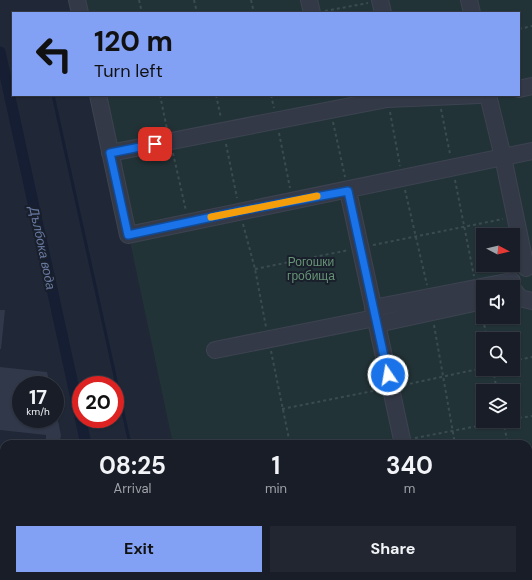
<!DOCTYPE html>
<meta charset="utf-8">
<style>
body{margin:0;font-family:"DM Sans",sans-serif;background:#212630;color:#f1f3f6;height:100vh;display:flex;flex-direction:column;font-size:15px;white-space:nowrap}
*{box-sizing:border-box;margin:0}
p{font-size:13px;color:#9fa2a8}
.icon{flex:none;width:22px;height:22px;fill:none;stroke:currentColor;stroke-width:2;stroke-linecap:round;stroke-linejoin:round}
.map{position:relative;flex:1;overflow:hidden}
.sheet{position:absolute;left:0px;top:440px;width:532px;height:140px;display:flex;flex-direction:column;background:#181d28;border-radius:12px 12px 0 0;box-shadow:0 1px 3px #0004,0 0 0 1px #363b45}
.sheet>*{flex:none}
.guide{position:absolute;left:12px;top:12px;width:508px;height:84px;border-radius:0px;box-shadow:0 1px 3px #0004,0 0 0 1px #363b45;background:#83a1f4;color:#111;overflow:hidden}
.needle{width:26px;rotate:97deg}
.fabs{position:absolute;left:476px;top:228px;display:grid;gap:8px}
.fabs a{display:grid;place-items:center;width:44px;height:44px;border-radius:0px;background:#181d28;box-shadow:0 1px 3px #0004,0 0 0 1px #363b45;font-size:20px}
.speed{position:absolute;left:12px;top:376px;display:flex;gap:8px;font-size:20px;font-weight:700;text-align:center}
.speed>*{display:grid;place-content:center;width:52px;height:52px;border-radius:50%;background:#181d28;box-shadow:0 1px 3px #0004,0 0 0 1px #363b45;line-height:1}
.speed small{font-size:10px;font-weight:400}
.speed .limit{border:6px solid #d22;background:#fff;color:#111}
.pin{position:absolute;display:grid;place-items:center;width:34px;height:34px;color:#fff;margin:-17px;border-radius:8px;box-shadow:0 2px 6px #0006}
.me{position:absolute;width:44px;margin:-22px;rotate:348deg;stroke-linejoin:round;filter:drop-shadow(0 0 3px #0008)}
.turn{display:flex;align-items:center;gap:14px;height:84px;padding:0 16px;font-size:18px}
.turn .icon{width:52px;height:52px;stroke-width:2.5}
.turn b{display:block;font-size:28px;line-height:34px}
.eta{display:flex;justify-content:space-evenly;align-items:center;height:68px;text-align:center}
.eta b{font-size:24px;font-weight:700;line-height:28px}
.action{display:flex;gap:8px;margin-top:auto;padding:8px 16px}
.action a{flex:1;height:46px;border-radius:0px;background:#83a1f4;color:#111;font-size:16px;font-weight:700;line-height:46px;text-align:center}
.action a+a{background:#212630;color:#f1f3f6}
.map>svg:first-child{display:block}
.green{fill:#223337;fill-rule:evenodd}
.lines{fill:none;stroke-linecap:round;stroke-linejoin:round}
.stream{stroke:#151e33;stroke-width:3}
.canal{stroke:#151e33;stroke-width:11}
.building{fill:#30384a}
.minor-casing{stroke:#3d4351;stroke-width:18}
.path{stroke:#3b4c50;stroke-width:2;stroke-dasharray:3 3;stroke-linecap:butt}
.minor{stroke:#343947;stroke-width:16}
.route-casing{stroke:#114b97;stroke-width:10}
.route{stroke:#1a73e8;stroke-width:7}
.slow{stroke:#f59e0b;stroke-width:7}
.labels{text-anchor:middle;stroke-width:4;stroke-linejoin:round;paint-order:stroke}
.park-label{font-size:12px;fill:#679376;stroke:#191f2b}
.water-label{font-size:13px;font-style:italic;fill:#687aa2;stroke:#191f2b}
</style>
<div class="map">
<svg width="532" height="580" viewBox="0 0 532 580">
<rect width="100%" height="100%" fill="#202736"/>
<path class="green" d="M 79,0 L 532,0 L 532,580 L 202,580 L 201,576 L 528,576 L 528,444 L 173,444 L 99,95 L 519,95 L 519,13 L 82,13 ZM 483,235 L 513,235 L 513,265 L 483,265 ZM 483,287 L 513,287 L 513,317 L 483,317 ZM 483,339 L 513,339 L 513,369 L 483,369 ZM 483,391 L 513,391 L 513,421 L 483,421 Z"/>
<g class="lines">
<path class="stream" d="M 53,95 L 130,444
M 159,576 L 160,580"/>
<path class="canal" d="M 0,52 L 86,444
M 115,576 L 116,580"/>
</g>
<path class="building" d="M 0,310 L 5,310 L 1,349 L 0,349 Z
M 0,367 L 47,372 L 50,385 L 21,385 L 21,419 L 55,419 L 56,412 L 61,435 L 60,441 L 46,440 L 46,435 L 0,430 Z"/>
<g class="lines">
<defs>
<path id="minor" d="M 77,0 L 80,13
M 309,0 L 312,13
M 380,0 L 383,13
M 469,0 L 472,13
M 519,89 L 532,86
M 98,95 L 128,235 L 532,151
M 488,95 L 503,157 L 526,268
M 110,153 L 387,99 L 479,95
M 348,191 L 403,444
M 513,289 L 520,298 L 532,301
M 373,308 L 512,281
M 377,324 L 483,301
M 215,350 L 375,318
M 528,468 L 532,469
M 0,500 L 4,501
M 528,529 L 532,529
M 425,578 L 445,580
M 498,580 L 498,576"/>
</defs>
<use href="#minor" class="minor-casing"/>
<path class="path" d="M 139,0 L 142,13
M 194,0 L 197,13
M 251,0 L 254,13
M 325,11 L 368,3
M 519,29 L 532,26
M 160,95 L 167,129
M 216,95 L 221,118
M 271,95 L 274,108
M 441,109 L 450,154
M 390,112 L 400,166
M 333,122 L 345,177
M 279,133 L 290,188
M 226,144 L 237,198
M 173,153 L 186,211
M 455,180 L 474,276
M 405,190 L 427,285
M 243,224 L 255,269 L 266,327
M 373,245 L 503,219
M 255,269 L 349,250
M 482,313 L 487,339
M 434,325 L 455,444
M 271,351 L 290,444
M 513,361 L 532,357
M 493,369 L 497,391
M 404,385 L 483,368
M 282,409 L 378,390
M 513,419 L 532,416
M 503,421 L 508,444
M 415,438 L 504,421"/>
<use href="#minor" class="minor"/>
</g>
<g class="lines">
<defs>
<path id="route" d="M 155,144 L 110,153 L 128,235 L 240,211 L 348,191 L 388,375"/>
</defs>
<use href="#route" class="route-casing"/>
<use href="#route" class="route"/>
<path class="slow" d="M 211,217 L 317,196"/>
</g>
<g class="labels">
<g class="park-label">
<text x="311" y="266">Рогошки<tspan x="311" dy="14">гробища</tspan></text>
</g>
<g class="water-label">
<text transform="translate(43 248) rotate(78)" y="5">Дълбока вода</text>
</g>
</g>
</svg>
<div class="fabs">
<a><svg class="needle" viewBox="-14 -14 28 28"><path d="M0-13l5 13h-10z" fill="#e53935"/><path d="M0 13l5-13h-10z" fill="#9fa2a8"/></svg></a>
<a><svg class="icon" aria-label="sound" viewBox="0 0 24 24"><path d="M4 9h4l5-4v14l-5-4H4zM17 9q2 3 0 6"/></svg></a>
<a><svg class="icon" aria-label="search" viewBox="0 0 24 24"><circle cx="10" cy="10" r="6"/><path d="M15 15l6 6"/></svg></a>
<a><svg class="icon" aria-label="layers" viewBox="0 0 24 24"><path d="M12 4l9 5-9 5-9-5zM3 14l9 5 9-5"/></svg></a>
</div>
<div class="speed"><div>17<small>km/h</small></div><div class="limit">20</div></div>
<div class="pin" style="left:155px;top:144px;background:#d93025"><svg class="icon" aria-label="arrive" viewBox="0 0 24 24"><path d="M6 21V4h12l-3 4 3 4H6"/></svg></div>
<svg class="me" style="left:388px;top:375px" viewBox="-20 -20 40 40"><circle r="17" fill="#1a73e8" stroke="#fff" stroke-width="3"/><path d="M0-11L8 9 0 5-8 9z" fill="#fff"/></svg>
<div class="guide">
<div class="turn"><svg class="icon" aria-label="left" viewBox="0 0 24 24"><path d="M17 20v-9H6M10 6l-5 5 5 5"/></svg><div><b>120 m</b>Turn left</div></div>
</div>
<section class="sheet">
<div class="eta">
<div><b>08:25</b><p>Arrival</p></div>
<div><b>1</b><p>min</p></div>
<div><b>340</b><p>m</p></div>
</div>
<div class="action"><a>Exit</a><a>Share</a></div>
</section>
</div>
